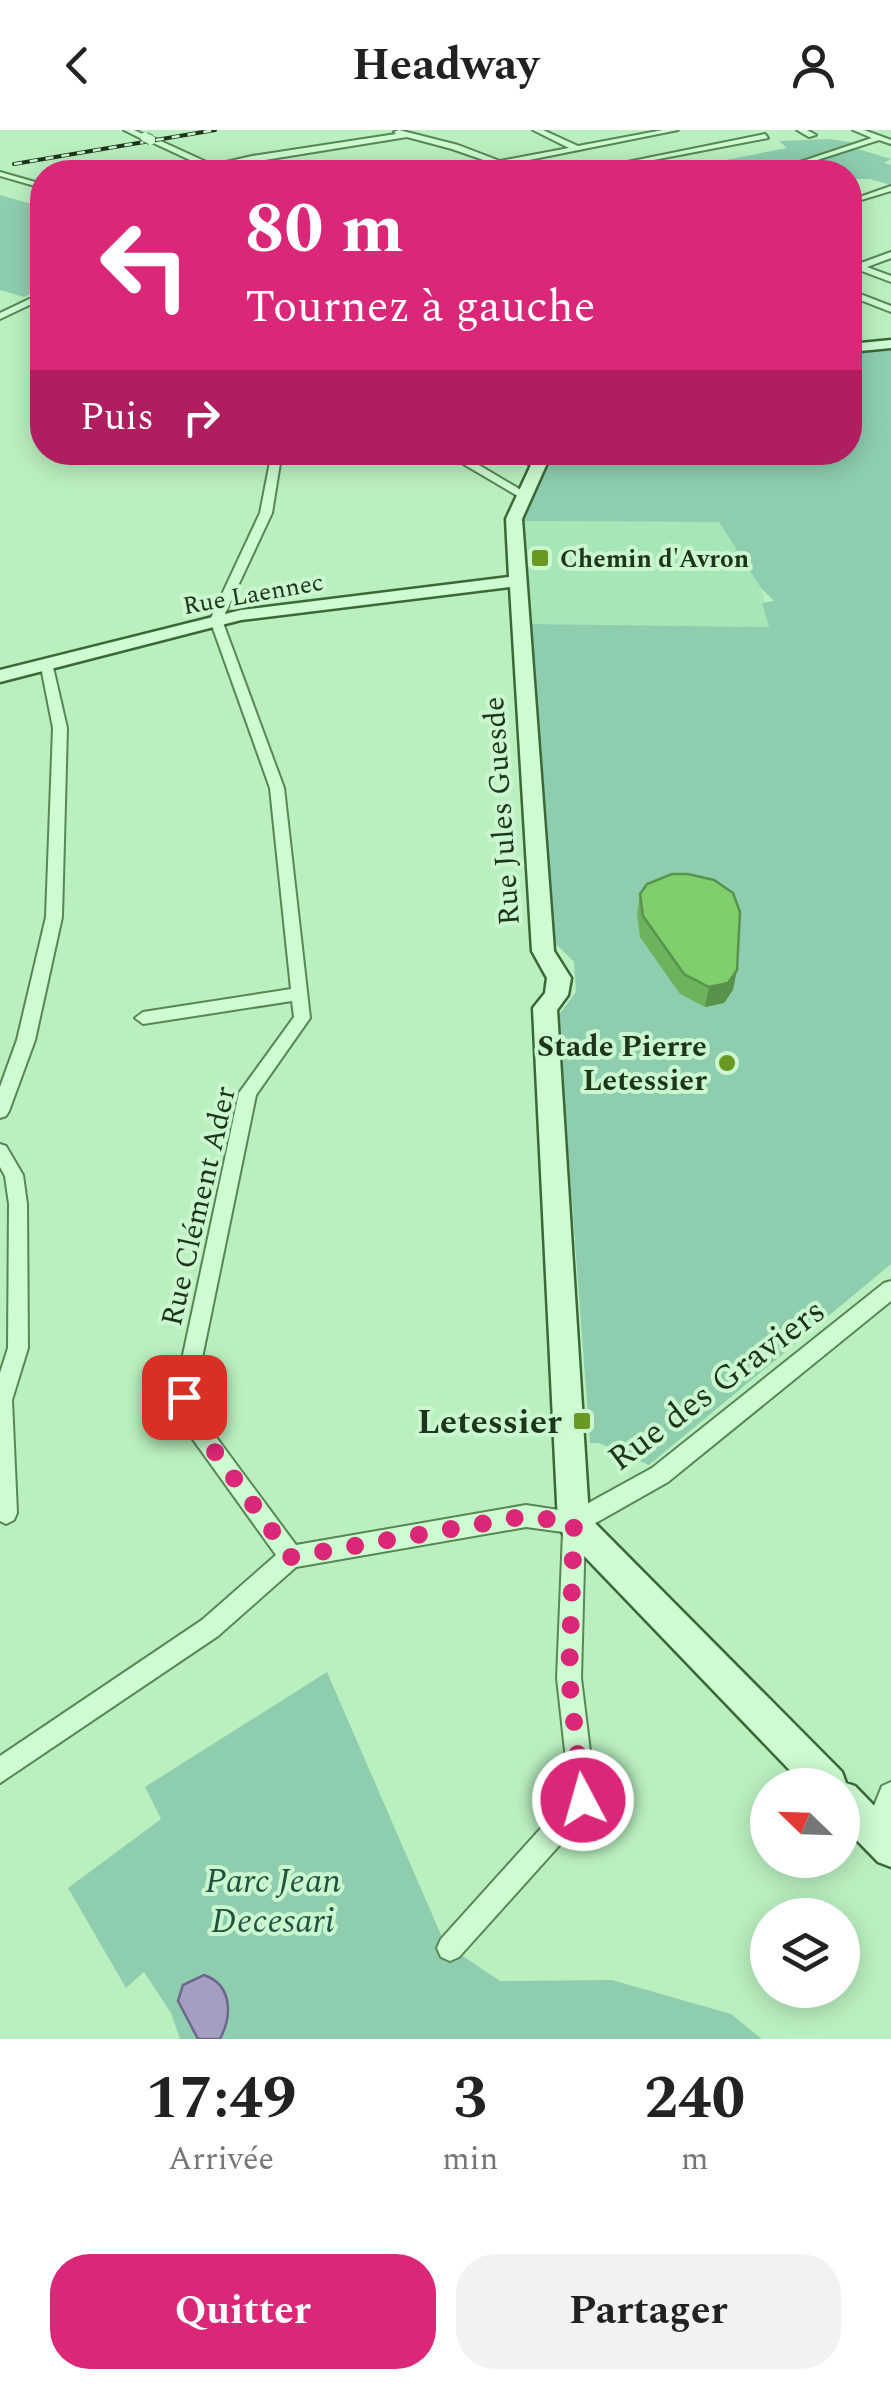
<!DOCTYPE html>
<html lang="fr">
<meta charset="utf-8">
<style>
body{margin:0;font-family:Spectral,serif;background:#f2f2f2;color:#222;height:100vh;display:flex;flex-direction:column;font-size:38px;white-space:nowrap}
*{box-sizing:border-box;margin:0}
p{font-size:32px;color:#767676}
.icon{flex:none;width:55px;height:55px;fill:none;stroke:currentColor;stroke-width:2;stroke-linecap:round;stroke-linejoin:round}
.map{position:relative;height:1909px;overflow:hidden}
.sheet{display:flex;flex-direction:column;background:#fff;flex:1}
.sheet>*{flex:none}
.guide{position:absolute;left:30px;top:30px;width:832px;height:305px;border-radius:40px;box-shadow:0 5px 25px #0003;background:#db2777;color:#fff;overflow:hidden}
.needle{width:65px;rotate:293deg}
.tools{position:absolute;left:750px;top:1638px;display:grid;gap:20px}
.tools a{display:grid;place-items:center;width:110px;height:110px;border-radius:50%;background:#fff;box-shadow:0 5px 25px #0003;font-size:50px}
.pin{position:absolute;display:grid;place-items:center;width:85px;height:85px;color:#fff;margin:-42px;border-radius:20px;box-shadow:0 5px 15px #0006}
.me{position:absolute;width:110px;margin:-55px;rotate:354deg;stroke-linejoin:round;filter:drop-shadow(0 0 8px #0008)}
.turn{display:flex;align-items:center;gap:35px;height:210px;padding:0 50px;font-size:45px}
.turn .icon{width:130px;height:130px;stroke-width:2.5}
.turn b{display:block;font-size:70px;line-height:85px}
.then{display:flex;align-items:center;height:95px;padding:0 50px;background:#0003;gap:20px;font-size:38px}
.eta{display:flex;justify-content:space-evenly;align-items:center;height:170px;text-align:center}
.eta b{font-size:60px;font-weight:700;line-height:70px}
.cta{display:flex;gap:20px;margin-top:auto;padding:20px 50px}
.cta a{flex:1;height:115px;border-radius:40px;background:#db2777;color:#fff;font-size:40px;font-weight:700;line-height:115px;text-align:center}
.cta a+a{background:#f2f2f2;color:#222}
header{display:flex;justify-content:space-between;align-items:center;height:130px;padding:0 50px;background:#fff;font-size:45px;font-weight:700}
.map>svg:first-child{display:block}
.farmland{fill:#a7e6b7}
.green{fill:#8eceaf}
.water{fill:#a39fc0;stroke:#6d668d;stroke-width:2.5}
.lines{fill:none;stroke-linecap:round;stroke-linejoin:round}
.street-casing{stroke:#578754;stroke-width:4}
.secondary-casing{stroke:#3c6837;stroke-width:5}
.street{fill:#cdfbd2;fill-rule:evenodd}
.secondary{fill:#cdfbd2;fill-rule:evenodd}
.rail-casing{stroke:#1d351a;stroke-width:4}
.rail{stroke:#caf7cf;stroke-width:2.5;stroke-dasharray:8;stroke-linecap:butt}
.street-bridge-casing{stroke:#578754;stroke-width:11;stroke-linecap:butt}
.street-bridge{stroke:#cdfbd2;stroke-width:9}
.wall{fill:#6db35e}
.shaded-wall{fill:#59924c}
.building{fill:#7fd06d;stroke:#59924c;stroke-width:2.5}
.route{stroke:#db2777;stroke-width:18;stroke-dasharray:0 32.4}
.poi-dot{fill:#699921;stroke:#caf7cf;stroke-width:4}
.labels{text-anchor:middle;stroke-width:8;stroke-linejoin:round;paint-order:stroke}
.far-poi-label{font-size:25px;font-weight:bold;fill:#1d351a;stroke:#caf7cf;text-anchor:start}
.far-street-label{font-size:25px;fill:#1d351a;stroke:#caf7cf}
.street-label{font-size:30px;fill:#1d351a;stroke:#caf7cf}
.poi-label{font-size:30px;font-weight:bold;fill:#1d351a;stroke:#caf7cf;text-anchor:end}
.near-street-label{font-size:35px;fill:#1d351a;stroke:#caf7cf}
.near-poi-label{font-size:35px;font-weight:bold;fill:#1d351a;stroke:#caf7cf;text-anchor:end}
.near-park-label{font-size:35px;font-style:italic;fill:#1f5341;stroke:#caf7cf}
</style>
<header><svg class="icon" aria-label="back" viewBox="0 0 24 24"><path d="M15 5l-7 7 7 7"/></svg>Headway<svg class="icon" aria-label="person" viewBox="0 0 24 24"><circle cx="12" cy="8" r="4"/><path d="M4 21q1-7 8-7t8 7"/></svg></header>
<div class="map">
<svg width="891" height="1909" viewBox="0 0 891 1909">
<rect width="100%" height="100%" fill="#baf0c0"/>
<path class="farmland" d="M 523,391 L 719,392 L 761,458 L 770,497 L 531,494 Z"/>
<path class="green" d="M 828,9 L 857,13 L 773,40 L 761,36 L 750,38 L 759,42 L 674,40 L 787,18 L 779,11 Z
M 852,17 L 891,29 L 884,33 L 891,35 L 891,55 L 870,49 L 850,49 L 850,42 L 796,42 Z
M 0,65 L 42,77 L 42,158 L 24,167 L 0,160 Z
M 891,217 L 891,1134 L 649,1335 L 599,1313 L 590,1313 L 558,886 L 576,862 L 574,832 L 555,813 L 531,494 L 769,497 L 762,473 L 774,471 L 761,458 L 719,392 L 523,391 L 554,323 L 850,322 L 850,221 Z
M 327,1542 L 445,1814 L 500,1851 L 612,1850 L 731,1884 L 762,1909 L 180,1909 L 171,1883 L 144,1842 L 126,1858 L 68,1758 L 161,1689 L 145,1657 Z"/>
<path class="water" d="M 204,1845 C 233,1855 232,1886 220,1909 L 198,1909 L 178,1871 L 183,1855 Z"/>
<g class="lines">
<defs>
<path id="street" d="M 124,0 L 134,0 L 149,7 L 142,9 Z
M 399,0 L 458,15 L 500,31 L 569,18 L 533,0 L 543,0 L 578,16 L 663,0 L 678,0 L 509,34 L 527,42 L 518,42 L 452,19 L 407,7 L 190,42 L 205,37 L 147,10 L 154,8 L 213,35 L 252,26 L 396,4 L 394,2 Z
M 797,0 L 807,0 L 816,5 L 809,7 Z
M 853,0 L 864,0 L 891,10 L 891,14 L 879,10 L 780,42 L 770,42 L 872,8 Z
M 765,4 L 768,8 L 591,42 L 578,42 Z
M 485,31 L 488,35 L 459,42 L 448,42 Z
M 0,42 L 42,54 L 42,58 L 0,46 Z
M 891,56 L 891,61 L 861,70 L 857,68 Z
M 891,122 L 891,128 L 867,137 L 891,146 L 891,152 L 859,140 L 850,143 L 850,137 Z
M 850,160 L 891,176 L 891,182 L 850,166 Z
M 42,163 L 42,169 L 0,189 L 0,183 Z
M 340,322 L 355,322 L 341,330 L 333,330 L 333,326 Z
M 443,322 L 457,322 L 531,366 L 521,368 Z
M 508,322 L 522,322 L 544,336 L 535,338 Z
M 276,324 L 281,327 L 272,383 L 222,490 L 284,658 L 310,888 L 256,965 L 194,1267 L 196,1280 L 296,1415 L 526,1375 L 572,1382 L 652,1338 L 884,1153 L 891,1151 L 891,1171 L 668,1352 L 585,1399 L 581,1548 L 596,1670 L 592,1679 L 459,1827 L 450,1831 L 441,1827 L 437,1818 L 441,1809 L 570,1666 L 557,1548 L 563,1402 L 526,1397 L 296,1437 L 218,1506 L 0,1653 L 0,1626 L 202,1490 L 276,1425 L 179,1290 L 174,1267 L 239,963 L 294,887 L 292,871 L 143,894 L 135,888 L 143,882 L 291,859 L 270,658 L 210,490 L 260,383 L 271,327 Z
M 47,533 L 53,537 L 67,598 L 62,787 L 35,910 L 9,981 L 6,986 L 0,988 L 0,957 L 17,910 L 46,787 L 53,598 L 41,537 Z
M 0,1014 L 6,1016 L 23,1045 L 27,1074 L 28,1218 L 12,1270 L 17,1383 L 14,1390 L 6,1394 L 0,1391 L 0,1243 L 8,1218 L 9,1074 L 5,1046 L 0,1037 Z
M 891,1652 L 891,1697 L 885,1712 L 876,1716 L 867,1712 L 863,1703 L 882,1656 Z"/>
<path id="secondary" d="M 891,210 L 891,218 L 850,222 L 850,214 Z
M 537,322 L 552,322 L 522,389 L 554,821 L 571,848 L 568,865 L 557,880 L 589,1387 L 842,1642 L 846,1653 L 855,1656 L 891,1693 L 891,1737 L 878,1732 L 842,1695 L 842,1655 L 804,1655 L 563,1404 L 558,1393 L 533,878 L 545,863 L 547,848 L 532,821 L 510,457 L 241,490 L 0,552 L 0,540 L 241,480 L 509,447 L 506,389 Z"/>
</defs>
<use href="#street" class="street-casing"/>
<use href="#secondary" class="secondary-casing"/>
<use href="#street" class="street"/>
<use href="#secondary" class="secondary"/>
<defs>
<path id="rail" d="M 14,34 L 215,0"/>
</defs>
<use href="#rail" class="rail-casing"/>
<use href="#rail" class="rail"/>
<defs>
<path id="street-bridge" d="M 145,7 L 151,10"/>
</defs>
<use href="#street-bridge" class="street-bridge-casing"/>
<use href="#street-bridge" class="street-bridge"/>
</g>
<path class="wall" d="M 640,764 L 733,860 L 724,873 L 705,877 L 680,864 L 640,807 L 637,784 Z"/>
<path class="shaded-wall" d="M 737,840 L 733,860 L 724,873 L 705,877 L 709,857 Z"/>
<path class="building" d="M 672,744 L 688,744 L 714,750 L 733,763 L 740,782 L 737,840 L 728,853 L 709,857 L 684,844 L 643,786 L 640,764 L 647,754 Z"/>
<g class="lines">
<path class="route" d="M 184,1267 L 186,1282 L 291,1427 L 526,1386 L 574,1393 L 569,1548 L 583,1670"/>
</g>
<g class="poi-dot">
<rect x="530" y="418" width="20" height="20" rx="5"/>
<circle cx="727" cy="933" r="10"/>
<rect x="572" y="1281" width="20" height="20" rx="5"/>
</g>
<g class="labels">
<g class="far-poi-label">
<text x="560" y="437">Chemin d'Avron</text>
</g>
<g class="far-street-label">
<text transform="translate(253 463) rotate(-10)" y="9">Rue Laennec</text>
</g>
<g class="street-label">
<text transform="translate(501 681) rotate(-94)" y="10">Rue Jules Guesde</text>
<text transform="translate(198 1076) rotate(-77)" y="10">Rue Clément Ader</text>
</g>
<g class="poi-label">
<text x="707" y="926">Stade Pierre<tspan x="707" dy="34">Letessier</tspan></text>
</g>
<g class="near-street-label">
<text transform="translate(716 1254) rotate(-37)" y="12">Rue des Graviers</text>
</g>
<g class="near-poi-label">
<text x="562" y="1303">Letessier</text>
</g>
<g class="near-park-label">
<text x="273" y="1762">Parc Jean<tspan x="273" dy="40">Decesari</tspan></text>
</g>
</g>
</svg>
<div class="tools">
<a><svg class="needle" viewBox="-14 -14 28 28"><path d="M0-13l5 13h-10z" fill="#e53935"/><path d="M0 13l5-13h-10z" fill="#767676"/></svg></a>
<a><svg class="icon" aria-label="layers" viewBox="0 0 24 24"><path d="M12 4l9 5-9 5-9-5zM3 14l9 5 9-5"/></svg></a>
</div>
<div class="pin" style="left:184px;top:1267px;background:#d93025"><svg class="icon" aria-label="arrive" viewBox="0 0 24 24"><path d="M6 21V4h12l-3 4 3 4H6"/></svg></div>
<svg class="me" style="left:583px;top:1670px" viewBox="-20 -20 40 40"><circle r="17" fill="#db2777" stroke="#fff" stroke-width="3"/><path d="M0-11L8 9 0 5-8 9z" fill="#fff"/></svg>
<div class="guide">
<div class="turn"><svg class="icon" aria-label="left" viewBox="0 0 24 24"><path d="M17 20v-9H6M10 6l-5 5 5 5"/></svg><div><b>80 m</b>Tournez à gauche</div></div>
<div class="then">Puis<svg class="icon" aria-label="right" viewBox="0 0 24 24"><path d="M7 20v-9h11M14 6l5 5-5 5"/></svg></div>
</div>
</div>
<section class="sheet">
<div class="eta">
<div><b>17:49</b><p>Arrivée</p></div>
<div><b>3</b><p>min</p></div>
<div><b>240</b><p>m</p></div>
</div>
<div class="cta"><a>Quitter</a><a>Partager</a></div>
</section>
